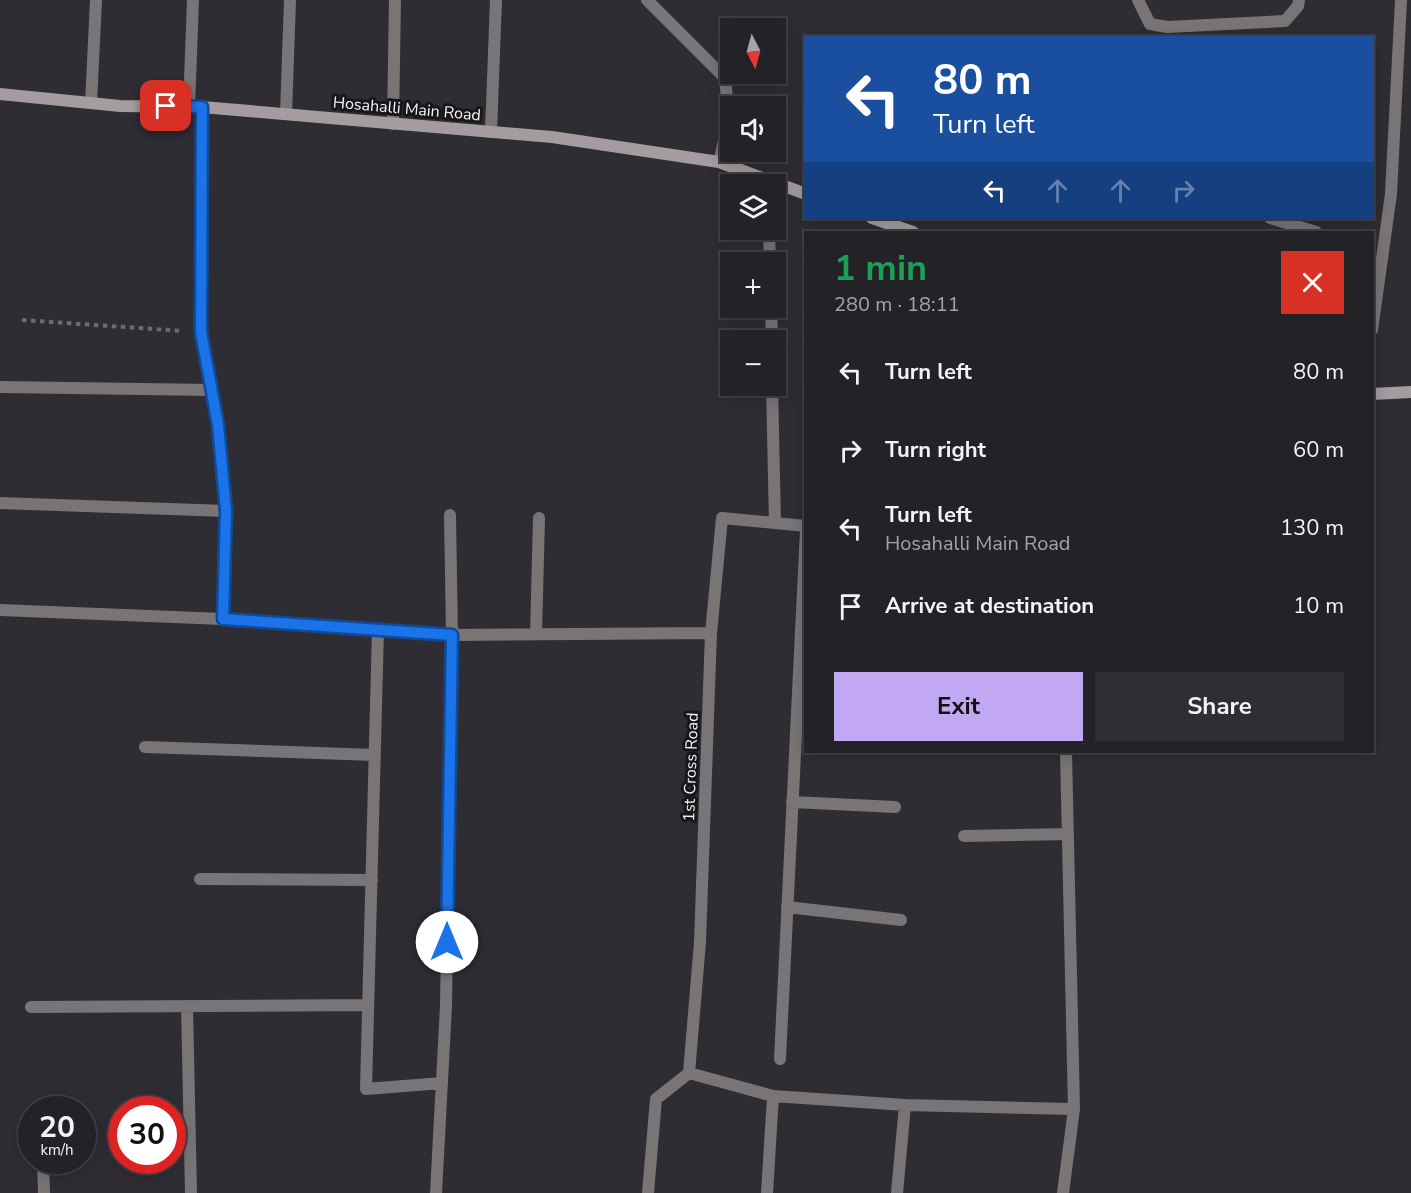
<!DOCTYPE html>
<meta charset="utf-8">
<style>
body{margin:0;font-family:"Nunito Sans",sans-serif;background:#2f2f33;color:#f1f3f6;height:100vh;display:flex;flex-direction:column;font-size:22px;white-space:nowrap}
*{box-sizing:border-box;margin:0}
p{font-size:20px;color:#a3a4a7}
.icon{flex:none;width:33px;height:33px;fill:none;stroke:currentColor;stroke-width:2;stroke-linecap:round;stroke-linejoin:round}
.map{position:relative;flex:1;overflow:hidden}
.side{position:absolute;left:804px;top:231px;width:570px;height:522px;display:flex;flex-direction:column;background:#232227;border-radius:0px;box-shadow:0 3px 15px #0003,0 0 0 2px #403f44}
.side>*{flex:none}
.banner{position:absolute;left:804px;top:36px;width:570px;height:183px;border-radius:0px;box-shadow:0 3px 15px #0003,0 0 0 2px #403f44;background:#1a4fa0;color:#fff;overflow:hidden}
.needle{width:39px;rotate:174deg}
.fabs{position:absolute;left:720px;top:18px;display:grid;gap:12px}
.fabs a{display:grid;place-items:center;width:66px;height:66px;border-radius:0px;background:#232227;box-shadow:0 3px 15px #0003,0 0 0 2px #403f44;font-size:30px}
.speed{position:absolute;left:18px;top:1096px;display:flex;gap:12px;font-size:30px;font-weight:700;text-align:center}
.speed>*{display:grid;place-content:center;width:78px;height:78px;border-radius:50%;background:#232227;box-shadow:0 3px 15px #0003,0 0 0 2px #403f44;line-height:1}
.speed small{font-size:15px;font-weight:400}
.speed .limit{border:9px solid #d22;background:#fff;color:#111}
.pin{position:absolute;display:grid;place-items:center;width:51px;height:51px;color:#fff;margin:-26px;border-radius:12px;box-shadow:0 3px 9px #0006}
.me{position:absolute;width:66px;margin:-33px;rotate:0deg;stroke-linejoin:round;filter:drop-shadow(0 0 4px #0008)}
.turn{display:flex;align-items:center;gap:21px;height:126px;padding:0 30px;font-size:27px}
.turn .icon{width:78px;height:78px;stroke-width:2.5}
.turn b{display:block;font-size:42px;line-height:51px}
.lanes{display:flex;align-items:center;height:57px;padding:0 30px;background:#0003;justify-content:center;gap:30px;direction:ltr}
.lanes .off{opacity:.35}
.round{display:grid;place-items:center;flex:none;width:63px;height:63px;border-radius:0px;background:#2f2f33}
.overview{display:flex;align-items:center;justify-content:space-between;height:102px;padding:0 30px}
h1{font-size:36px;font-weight:700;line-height:45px;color:#1e9e55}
.primary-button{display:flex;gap:12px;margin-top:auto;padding:12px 30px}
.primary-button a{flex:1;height:69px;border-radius:0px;background:#c2a7f2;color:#111;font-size:24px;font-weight:700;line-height:69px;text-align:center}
.primary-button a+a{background:#2f2f33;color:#f1f3f6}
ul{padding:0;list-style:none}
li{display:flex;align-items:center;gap:18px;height:78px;padding:0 30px}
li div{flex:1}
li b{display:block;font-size:22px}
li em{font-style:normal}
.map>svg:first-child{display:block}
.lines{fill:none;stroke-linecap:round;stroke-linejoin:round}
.path{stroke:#6d6b71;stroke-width:4;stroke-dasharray:4.5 4.5;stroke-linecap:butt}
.street{stroke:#797576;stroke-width:12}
.secondary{stroke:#a49c9e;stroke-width:12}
.route-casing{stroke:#114b97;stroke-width:15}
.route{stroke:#1a73e8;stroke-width:10}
.labels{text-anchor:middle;stroke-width:6;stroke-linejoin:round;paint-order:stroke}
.street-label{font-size:16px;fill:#f5f4f9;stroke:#171619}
</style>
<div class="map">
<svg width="1411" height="1193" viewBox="0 0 1411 1193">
<rect width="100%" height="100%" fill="#2f2d34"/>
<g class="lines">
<path class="path" d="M 22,320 L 183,331"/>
<path class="street" d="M 647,0 L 725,78 L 729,119 L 719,162
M 1138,0 L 1150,24 L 1167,27 L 1285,21 L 1298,6 L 1299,0
M 91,103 L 96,0
M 189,107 L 193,0
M 202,107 L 201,332 L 218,425 L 226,511 L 223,619 L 452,635 L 446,1006 L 436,1193
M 286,114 L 290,0
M 393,124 L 395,0
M 491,132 L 496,0
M 1270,218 L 1316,232
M 769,230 L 770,262
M 771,308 L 772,340
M 1372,330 L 1391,194 L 1401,0
M 772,386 L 775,523
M 0,387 L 212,390
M 0,503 L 226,511
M 450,515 L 452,635 L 711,633
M 0,610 L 223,619
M 378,629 L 366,1089 L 442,1083
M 536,634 L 539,518
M 145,747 L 375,755
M 1066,752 L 1074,1109
M 792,802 L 895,807
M 964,836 L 1068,834
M 200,879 L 372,880
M 787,907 L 901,920
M 187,1006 L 191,1193
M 31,1007 L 368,1005
M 780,1059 L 806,530
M 689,1073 L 773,1096
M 43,1161 L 44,1193
M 648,1193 L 656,1099 L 689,1073 L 700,942 L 711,633 L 722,518 L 806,526
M 767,1193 L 773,1096 L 905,1105
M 897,1193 L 905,1105 L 1074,1109 L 1063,1193"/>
<path class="secondary" d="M 0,94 L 120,106 L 202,107 L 552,137 L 719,162 L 806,194
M 872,218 L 913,232
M 1372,394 L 1411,392"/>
</g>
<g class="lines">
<defs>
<path id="route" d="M 166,106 L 202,107 L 201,332 L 218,425 L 226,511 L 223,619 L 452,635 L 447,942"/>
</defs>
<use href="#route" class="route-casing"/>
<use href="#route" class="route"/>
</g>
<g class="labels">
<g class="street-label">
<text transform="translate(407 108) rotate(5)" y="6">Hosahalli Main Road</text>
<text transform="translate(690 767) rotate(-88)" y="6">1st Cross Road</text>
</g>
</g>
</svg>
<div class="fabs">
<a><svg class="needle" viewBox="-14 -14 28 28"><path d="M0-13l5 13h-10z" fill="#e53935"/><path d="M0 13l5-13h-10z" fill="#a3a4a7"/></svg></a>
<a><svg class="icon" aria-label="sound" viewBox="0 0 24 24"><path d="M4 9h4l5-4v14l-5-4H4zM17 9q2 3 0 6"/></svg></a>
<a><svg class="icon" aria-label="layers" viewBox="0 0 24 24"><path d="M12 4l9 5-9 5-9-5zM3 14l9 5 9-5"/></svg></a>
<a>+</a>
<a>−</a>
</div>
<div class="speed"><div>20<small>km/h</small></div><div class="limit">30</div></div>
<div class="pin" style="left:166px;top:106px;background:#d93025"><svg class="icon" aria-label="arrive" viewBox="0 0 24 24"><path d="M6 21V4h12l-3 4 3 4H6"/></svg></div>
<svg class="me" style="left:447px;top:942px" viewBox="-20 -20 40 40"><circle r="19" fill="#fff"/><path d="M0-13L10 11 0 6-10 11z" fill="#1a73e8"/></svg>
<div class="banner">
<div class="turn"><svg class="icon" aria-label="left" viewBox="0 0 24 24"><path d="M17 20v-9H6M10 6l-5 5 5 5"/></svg><div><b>80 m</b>Turn left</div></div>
<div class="lanes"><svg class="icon" aria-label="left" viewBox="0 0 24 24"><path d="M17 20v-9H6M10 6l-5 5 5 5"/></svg><svg class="icon off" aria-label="ahead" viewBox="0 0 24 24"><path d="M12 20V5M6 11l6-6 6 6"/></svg><svg class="icon off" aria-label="ahead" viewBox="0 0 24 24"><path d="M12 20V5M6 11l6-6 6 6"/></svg><svg class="icon off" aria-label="right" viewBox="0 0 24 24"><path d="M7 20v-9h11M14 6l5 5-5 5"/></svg></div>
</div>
<section class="side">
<div class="overview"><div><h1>1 min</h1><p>280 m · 18:11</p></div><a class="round" style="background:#d93025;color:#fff"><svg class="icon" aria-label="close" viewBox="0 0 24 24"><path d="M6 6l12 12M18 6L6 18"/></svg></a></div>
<ul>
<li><svg class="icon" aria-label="left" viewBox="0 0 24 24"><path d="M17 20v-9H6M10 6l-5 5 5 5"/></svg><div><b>Turn left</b></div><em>80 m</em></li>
<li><svg class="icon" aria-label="right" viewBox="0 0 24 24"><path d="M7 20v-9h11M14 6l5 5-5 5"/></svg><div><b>Turn right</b></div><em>60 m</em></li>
<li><svg class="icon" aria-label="left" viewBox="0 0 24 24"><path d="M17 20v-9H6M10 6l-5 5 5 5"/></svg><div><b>Turn left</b><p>Hosahalli Main Road</p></div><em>130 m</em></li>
<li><svg class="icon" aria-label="arrive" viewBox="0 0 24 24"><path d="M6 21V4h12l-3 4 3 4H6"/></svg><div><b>Arrive at destination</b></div><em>10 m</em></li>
</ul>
<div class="primary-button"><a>Exit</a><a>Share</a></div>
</section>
</div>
